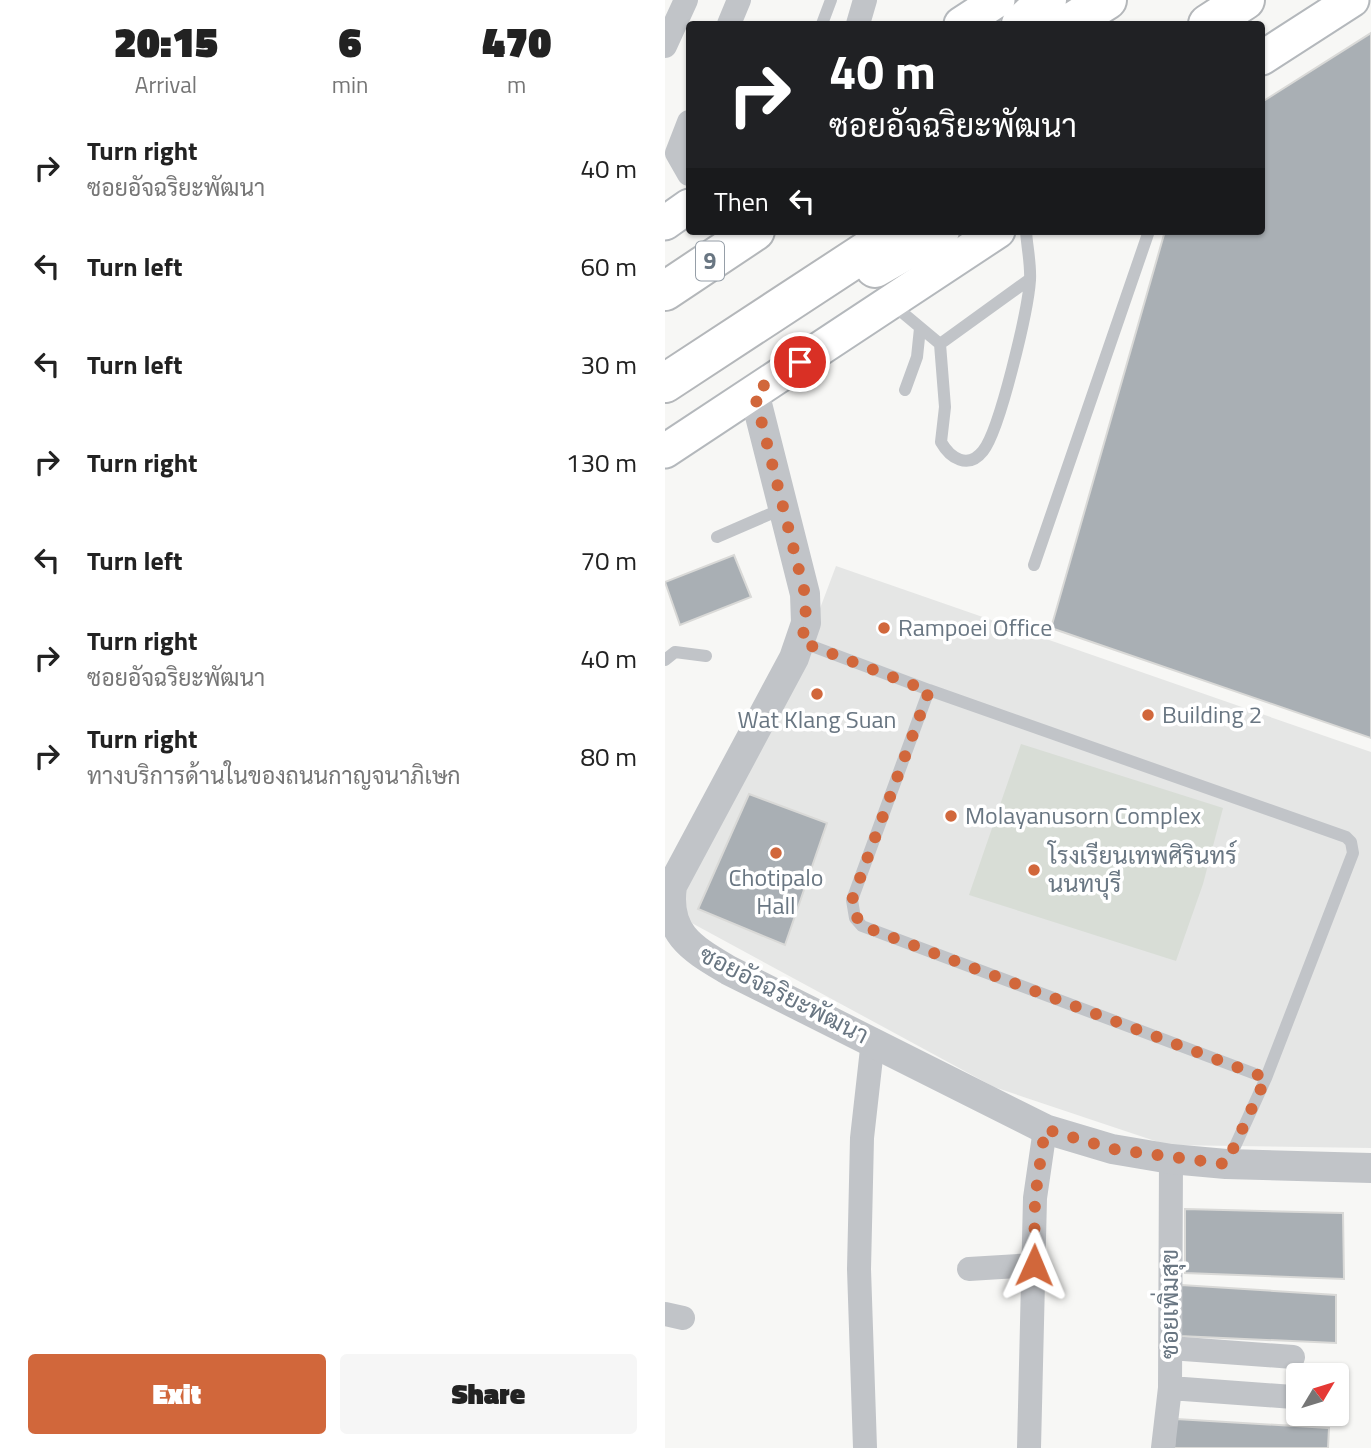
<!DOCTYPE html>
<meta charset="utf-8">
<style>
body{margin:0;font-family:"Titillium Web",Sarabun,sans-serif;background:#f6f6f6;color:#222;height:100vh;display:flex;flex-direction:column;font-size:26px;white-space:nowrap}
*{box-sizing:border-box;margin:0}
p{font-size:23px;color:#767676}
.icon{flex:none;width:38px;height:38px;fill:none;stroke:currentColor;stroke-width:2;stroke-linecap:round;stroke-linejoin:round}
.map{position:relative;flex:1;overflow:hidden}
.drawer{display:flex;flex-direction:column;background:#fff;width:665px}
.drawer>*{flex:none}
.top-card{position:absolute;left:21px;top:21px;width:579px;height:214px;border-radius:7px;box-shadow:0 2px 5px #0004;background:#202124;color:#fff;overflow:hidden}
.needle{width:46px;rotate:52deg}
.buttons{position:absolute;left:621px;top:1363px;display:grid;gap:14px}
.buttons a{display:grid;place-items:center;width:63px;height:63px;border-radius:7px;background:#fff;box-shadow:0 2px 5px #0004;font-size:35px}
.pin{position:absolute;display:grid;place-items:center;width:60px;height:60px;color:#fff;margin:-30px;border:4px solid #fff;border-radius:50%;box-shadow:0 2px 7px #0007}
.me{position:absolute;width:77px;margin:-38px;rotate:1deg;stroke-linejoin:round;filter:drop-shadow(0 0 5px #0008)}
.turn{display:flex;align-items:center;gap:24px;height:147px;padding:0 28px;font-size:32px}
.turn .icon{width:91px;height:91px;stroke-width:2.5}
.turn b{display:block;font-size:49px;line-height:60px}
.then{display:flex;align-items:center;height:66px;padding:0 28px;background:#0003;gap:14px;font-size:26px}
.eta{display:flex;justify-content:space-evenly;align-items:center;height:119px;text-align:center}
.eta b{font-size:42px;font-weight:800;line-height:49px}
.action{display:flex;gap:14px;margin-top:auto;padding:14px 28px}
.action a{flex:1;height:80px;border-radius:7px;background:#d1673b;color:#fff;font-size:28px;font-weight:800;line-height:80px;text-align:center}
.action a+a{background:#f6f6f6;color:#222}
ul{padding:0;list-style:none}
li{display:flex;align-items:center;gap:21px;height:98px;padding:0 28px}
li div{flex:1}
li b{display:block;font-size:26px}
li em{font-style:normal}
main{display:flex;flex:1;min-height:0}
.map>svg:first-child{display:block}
.built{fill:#e5e6e5}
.green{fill:#d8ddd6}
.building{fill:#a9afb4;stroke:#d9d9d7;stroke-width:2}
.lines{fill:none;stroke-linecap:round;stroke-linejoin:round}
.secondary-casing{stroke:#b4b8bc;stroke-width:37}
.trunk-casing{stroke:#b4b7ba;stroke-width:42}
.service{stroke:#c1c4c8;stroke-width:12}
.minor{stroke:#c1c4c8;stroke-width:24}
.tertiary{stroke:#c1c4c8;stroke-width:30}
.secondary{stroke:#fff;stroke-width:33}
.trunk{stroke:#fff;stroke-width:38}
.route{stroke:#d1673b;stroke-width:12;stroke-dasharray:0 21.6}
.poi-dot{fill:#d1673b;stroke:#fff;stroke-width:2.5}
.labels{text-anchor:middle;stroke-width:7;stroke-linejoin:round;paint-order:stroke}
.shield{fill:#fff;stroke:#969fa8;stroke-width:2}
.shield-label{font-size:23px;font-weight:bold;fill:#697682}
.poi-label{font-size:24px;fill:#697682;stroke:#fff;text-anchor:start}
.street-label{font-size:24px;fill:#697682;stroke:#fff}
</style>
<main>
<section class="drawer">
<div class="eta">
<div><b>20:15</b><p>Arrival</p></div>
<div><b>6</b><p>min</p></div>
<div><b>470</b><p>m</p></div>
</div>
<ul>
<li><svg class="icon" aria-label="right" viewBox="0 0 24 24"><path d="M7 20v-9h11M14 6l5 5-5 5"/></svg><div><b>Turn right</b><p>ซอยอัจฉริยะพัฒนา</p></div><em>40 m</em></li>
<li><svg class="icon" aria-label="left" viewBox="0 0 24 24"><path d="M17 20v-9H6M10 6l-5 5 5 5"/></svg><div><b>Turn left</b></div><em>60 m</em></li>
<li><svg class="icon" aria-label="left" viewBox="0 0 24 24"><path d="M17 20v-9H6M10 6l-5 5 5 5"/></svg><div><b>Turn left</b></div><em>30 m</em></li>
<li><svg class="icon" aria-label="right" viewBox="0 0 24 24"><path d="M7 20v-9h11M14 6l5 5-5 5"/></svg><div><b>Turn right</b></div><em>130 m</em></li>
<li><svg class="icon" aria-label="left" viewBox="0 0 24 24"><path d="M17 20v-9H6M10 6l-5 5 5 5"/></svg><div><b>Turn left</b></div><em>70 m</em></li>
<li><svg class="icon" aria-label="right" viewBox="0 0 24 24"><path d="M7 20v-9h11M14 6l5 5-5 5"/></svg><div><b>Turn right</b><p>ซอยอัจฉริยะพัฒนา</p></div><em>40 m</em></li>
<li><svg class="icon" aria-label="right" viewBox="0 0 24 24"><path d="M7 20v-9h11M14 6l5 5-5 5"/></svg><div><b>Turn right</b><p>ทางบริการด้านในของถนนกาญจนาภิเษก</p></div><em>80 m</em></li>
</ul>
<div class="action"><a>Exit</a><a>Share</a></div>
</section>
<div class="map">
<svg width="706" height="1448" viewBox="0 0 706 1448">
<rect width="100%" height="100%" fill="#f7f7f5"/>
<path class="built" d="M 171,566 L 706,752 L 706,1148 L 502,1145 L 329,1087 L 23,921 L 17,898 L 145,635 Z"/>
<path class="green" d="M 356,744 L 558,808 L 538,884 L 511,961 L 304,895 Z"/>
<path class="building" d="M 706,33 L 706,738 L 386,628 L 500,231 L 597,231 L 597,102 Z
M 69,555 L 86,597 L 15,625 L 0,582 Z
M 84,794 L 162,823 L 120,945 L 33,909 Z
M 84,794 L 162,823 L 120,945 L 33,909 Z
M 520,1209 L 678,1213 L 679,1279 L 520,1273 Z
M 516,1285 L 671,1295 L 671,1343 L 514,1336 Z
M 511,1419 L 664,1428 L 663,1448 L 509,1448 Z"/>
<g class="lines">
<defs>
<path id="secondary" d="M 296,24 L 333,0
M 597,58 L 687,0
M 0,223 L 24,206
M 0,451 L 333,231"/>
<path id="trunk" d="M 356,24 L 382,0
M 404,24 L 442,0
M 543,24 L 580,0
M 210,268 L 275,231
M 0,291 L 90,231
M 0,383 L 232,231"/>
</defs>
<use href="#secondary" class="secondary-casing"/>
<use href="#trunk" class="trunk-casing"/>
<path class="service" d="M 157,24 L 166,0
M 226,303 L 275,344 L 280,407 L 276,442 C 285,458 303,470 318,451 C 335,430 363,310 365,280 C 366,264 362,247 361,231
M 275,344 L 365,279
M 240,390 L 252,357 L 255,328
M 52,537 L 119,508
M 369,565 L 484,231
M 136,642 L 264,690 L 187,900 L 190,918 L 197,926 L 601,1078 L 562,1164
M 0,660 L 10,652 L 41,656
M 264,690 L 681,837 L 686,842 L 688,853 L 601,1078"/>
<path class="minor" d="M 64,24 L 74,0
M 193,24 L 200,0
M 0,46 L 21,0
M 24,122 L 12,153 L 24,174
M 304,1269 L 369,1265
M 0,1314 L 18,1318
M 505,1348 L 628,1357
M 505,1388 L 628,1397
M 200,1448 L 194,1269 L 197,1138 L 208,1040
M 364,1448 L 370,1198 L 380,1129
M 498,1448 L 505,1388 L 506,1159"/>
<path class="tertiary" d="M 89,392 L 140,594 L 141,623 L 129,658 L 7,886 C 0,934 28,949 63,970 L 380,1129 L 447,1149 L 506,1159 L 561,1164 L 706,1168"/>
<use href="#secondary" class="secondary"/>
<use href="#trunk" class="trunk"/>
</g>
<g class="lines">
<path class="route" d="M 135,362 L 89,392 L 140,594 L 141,623 L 136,642 L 264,691 L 187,900 L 187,909 L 197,926 L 601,1078 L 561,1164 L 447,1149 L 380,1129 L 370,1198 L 369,1265"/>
</g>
<g class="poi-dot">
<circle cx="219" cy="628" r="7"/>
<circle cx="152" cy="694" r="7"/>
<circle cx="483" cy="715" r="7"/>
<circle cx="286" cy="816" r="7"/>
<circle cx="111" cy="853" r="7"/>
<circle cx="369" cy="870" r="7"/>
</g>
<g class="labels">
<rect class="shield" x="31" y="241.5" width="28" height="39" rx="5"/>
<g class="shield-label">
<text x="45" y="269">9</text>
</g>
<g class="poi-label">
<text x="233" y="636">Rampoei Office</text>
<text x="497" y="723">Building 2</text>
<text x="152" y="728" text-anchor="middle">Wat Klang Suan</text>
<text x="300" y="824">Molayanusorn Complex</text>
<text x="383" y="864">โรงเรียนเทพศิรินทร์<tspan x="383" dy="28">นนทบุรี</tspan></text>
<text x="111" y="886" text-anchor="middle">Chotipalo<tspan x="111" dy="28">Hall</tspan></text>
</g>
<g class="street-label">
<text transform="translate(119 995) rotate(27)" y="8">ซอยอัจฉริยะพัฒนา</text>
<text transform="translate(505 1304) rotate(-90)" y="8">ซอยเพิ่มสุข</text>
</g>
</g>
</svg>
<div class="buttons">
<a><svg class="needle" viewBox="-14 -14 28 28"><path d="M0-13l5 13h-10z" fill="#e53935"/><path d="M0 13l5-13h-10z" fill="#767676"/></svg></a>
</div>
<div class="pin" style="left:135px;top:362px;background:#d93025"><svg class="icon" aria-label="arrive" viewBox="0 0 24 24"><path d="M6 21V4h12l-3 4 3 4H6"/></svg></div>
<svg class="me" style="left:369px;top:1265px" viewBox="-20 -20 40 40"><path d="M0-17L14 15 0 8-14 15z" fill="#d1673b" stroke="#fff" stroke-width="4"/></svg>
<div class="top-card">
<div class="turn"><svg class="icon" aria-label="right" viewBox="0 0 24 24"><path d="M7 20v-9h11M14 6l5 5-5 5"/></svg><div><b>40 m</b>ซอยอัจฉริยะพัฒนา</div></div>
<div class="then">Then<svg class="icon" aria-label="left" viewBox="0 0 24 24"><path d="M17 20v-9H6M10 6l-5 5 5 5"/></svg></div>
</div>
</div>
</main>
